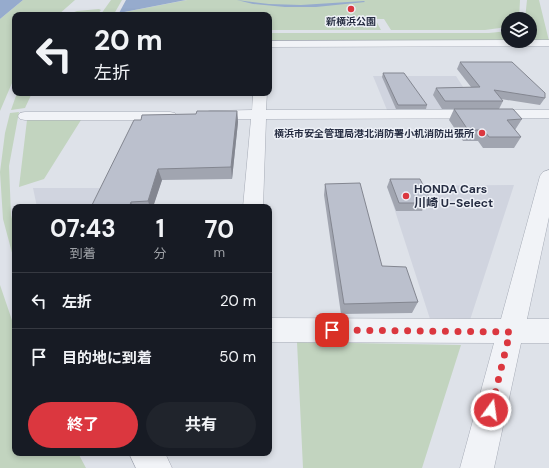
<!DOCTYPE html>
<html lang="ja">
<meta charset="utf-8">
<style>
body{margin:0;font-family:"DM Sans","Noto Sans JP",sans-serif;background:#20242c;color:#f1f3f6;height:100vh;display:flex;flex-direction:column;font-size:15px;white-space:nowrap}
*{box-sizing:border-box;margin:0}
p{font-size:13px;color:#9ea1a6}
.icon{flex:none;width:22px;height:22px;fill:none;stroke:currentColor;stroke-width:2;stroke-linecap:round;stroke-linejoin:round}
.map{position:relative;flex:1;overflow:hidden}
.drawer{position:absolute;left:12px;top:204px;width:260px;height:252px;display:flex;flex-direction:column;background:#171b24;border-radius:8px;box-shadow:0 2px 6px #0003}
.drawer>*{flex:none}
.top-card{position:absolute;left:12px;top:12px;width:260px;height:84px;border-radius:8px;box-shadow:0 2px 6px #0003;background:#171b24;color:#f1f3f6;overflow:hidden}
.buttons{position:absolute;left:501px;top:12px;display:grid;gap:8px}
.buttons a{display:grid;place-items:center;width:36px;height:36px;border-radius:50%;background:#171b24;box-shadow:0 2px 6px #0003;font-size:20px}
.pin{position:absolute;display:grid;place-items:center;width:34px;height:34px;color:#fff;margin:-17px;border-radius:8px;box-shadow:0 2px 6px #0006}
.me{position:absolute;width:44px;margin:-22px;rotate:14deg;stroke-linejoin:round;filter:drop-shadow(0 0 3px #0008)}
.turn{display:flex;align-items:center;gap:14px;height:84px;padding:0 16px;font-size:18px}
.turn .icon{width:52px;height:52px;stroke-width:2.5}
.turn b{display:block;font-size:28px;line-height:34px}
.eta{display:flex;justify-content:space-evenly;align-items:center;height:68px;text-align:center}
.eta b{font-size:24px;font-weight:700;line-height:28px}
.primary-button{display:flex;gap:8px;margin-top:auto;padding:8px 16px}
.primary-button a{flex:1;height:46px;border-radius:24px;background:#db373f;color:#fff;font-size:16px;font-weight:700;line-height:46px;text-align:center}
.primary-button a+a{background:#20242c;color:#f1f3f6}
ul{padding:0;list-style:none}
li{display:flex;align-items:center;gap:12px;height:56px;padding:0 16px;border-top:1px solid #363941}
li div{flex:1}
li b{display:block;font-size:15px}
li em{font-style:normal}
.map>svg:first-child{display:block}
.built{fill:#d0d4df}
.green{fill:#c2d4bf}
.water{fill:#96abcd}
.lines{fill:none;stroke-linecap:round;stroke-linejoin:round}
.stream{fill:#96abcd;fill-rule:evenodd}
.minor-casing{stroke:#a7acb7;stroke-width:1}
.minor{fill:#f1f3f7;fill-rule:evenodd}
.wall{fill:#a1a5b0}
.shaded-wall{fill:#838690}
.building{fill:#bbc0cd;stroke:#838690}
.route{stroke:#db373f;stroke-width:7;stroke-dasharray:0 12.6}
.poi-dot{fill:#db373f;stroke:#eef1f7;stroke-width:1.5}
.labels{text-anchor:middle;stroke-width:3;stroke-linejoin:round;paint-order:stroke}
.far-poi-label{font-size:10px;font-weight:bold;fill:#262d42;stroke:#eef1f7}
.poi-label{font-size:12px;font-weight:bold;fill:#262d42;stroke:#eef1f7;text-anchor:start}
</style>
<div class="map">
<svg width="549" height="468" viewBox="0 0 549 468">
<rect width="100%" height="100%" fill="#dee2e9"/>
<path class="built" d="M 373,76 L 456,76 L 467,93 L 453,94 L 464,109 L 387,110 Z
M 514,185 L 470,320 L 430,319 L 387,186 Z
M 33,188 L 107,188 L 98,207 L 37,207 Z"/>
<path class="green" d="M 23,0 L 75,0 L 58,15 L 15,15 L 15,76 L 0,111 L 0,19 Z
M 111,0 L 122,0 L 114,14 L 187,0 L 520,0 L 519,19 L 508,19 L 507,27 L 485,30 L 391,30 L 384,19 L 375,19 L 381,30 L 269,30 L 269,15 L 105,15 L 112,13 L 105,13 L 104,15 L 66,15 L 77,11 L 99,9 L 101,10 L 98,14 L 101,14 Z
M 527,0 L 539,0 L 549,41 L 530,41 L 530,19 L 525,19 Z
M 508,31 L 508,41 L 269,42 L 269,33 L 489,33 Z
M 17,93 L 32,93 L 25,108 L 11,110 Z
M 19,112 L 9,166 L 11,215 L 15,231 L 15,264 L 3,219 L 0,172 L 5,133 L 10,113 Z
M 27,120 L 81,120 L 44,179 L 19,187 Z
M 0,285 L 15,329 L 15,453 L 78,453 L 86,468 L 0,468 Z
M 297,342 L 461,345 L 422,468 L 303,468 Z"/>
<path class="water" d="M 0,0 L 23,0 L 0,19 Z
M 126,0 L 186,0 L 119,13 Z"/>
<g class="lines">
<path class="stream" d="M 237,0 L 269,4 L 301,5 L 364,1 L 365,2 L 316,7 L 285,7 L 253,4 Z"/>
<defs>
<path id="minor" d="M 508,40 L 549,40 L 549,46 L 269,47 L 269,41 Z
M 253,93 L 267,93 L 266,110 L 549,110 L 549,118 L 266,119 L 263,207 L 243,207 L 251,119 L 210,119 L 205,118 L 203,115 L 205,112 L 210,111 L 252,110 Z
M 25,112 L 170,112 L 175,113 L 177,116 L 175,119 L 170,120 L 25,120 L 20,119 L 18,116 L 20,113 Z
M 549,170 L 549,217 L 527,319 L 549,319 L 549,343 L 521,343 L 494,468 L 460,468 L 494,343 L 269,342 L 269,318 L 501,319 L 540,176 L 543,172 Z
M 129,453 L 165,453 L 172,468 L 136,468 Z"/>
</defs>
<use href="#minor" class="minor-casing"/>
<use href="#minor" class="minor"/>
</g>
<path class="wall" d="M 460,62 L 545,98 L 540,105 L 501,99 L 503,101 L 499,109 L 442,109 L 433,95 L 436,88 L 471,87 L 457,69 Z
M 383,73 L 427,105 L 426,109 L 396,109 L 382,77 Z
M 454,109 L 522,119 L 515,130 L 521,137 L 514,148 L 483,148 L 478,141 L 463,141 L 449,120 Z
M 237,111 L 238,122 L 232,179 L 162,180 L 153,207 L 91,207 L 141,120 Z
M 390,179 L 429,197 L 422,211 L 396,211 L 387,187 Z
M 325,184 L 382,266 L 418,302 L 412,313 L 341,314 L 324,195 Z"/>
<path class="shaded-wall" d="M 237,111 L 238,122 L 232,179 L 231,167 Z
M 158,169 L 162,180 L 153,207 L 150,207 L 148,201 Z
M 131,202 L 133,207 L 129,207 Z"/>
<path class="building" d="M 460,62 L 512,62 L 545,93 L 545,98 L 494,90 L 503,101 L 445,101 L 436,88 L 480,87 Z
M 383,73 L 404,73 L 427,105 L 398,105 Z
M 454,109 L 513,109 L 522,119 L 507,120 L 521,137 L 489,137 L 484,130 L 468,130 Z
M 197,111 L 237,111 L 231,167 L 158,169 L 148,201 L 131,202 L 129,207 L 91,207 L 134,120 L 141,120 L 142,115 L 196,114 Z
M 390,179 L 420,179 L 429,197 L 424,198 L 426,203 L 399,203 Z
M 360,183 L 382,266 L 406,267 L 418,302 L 344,304 L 325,184 Z"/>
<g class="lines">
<path class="route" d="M 332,330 L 510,332 L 491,410"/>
</g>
<g class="poi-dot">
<circle cx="351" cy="9" r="4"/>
<circle cx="482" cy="133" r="4"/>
<circle cx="406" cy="196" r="4"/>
</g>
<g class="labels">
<g class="far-poi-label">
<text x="351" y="25">新横浜公園</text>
<text x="474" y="137" text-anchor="end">横浜市安全管理局港北消防署小机消防出張所</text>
</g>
<g class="poi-label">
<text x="414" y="193">HONDA Cars<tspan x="414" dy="14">川崎 U-Select</tspan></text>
</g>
</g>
</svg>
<div class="buttons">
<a><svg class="icon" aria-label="layers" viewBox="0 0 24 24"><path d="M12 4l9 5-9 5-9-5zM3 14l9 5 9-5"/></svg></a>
</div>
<div class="pin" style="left:332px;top:330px;background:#d93025"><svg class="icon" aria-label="arrive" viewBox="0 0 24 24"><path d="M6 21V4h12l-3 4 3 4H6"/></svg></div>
<svg class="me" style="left:491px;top:410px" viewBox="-20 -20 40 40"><circle r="17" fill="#db373f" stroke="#fff" stroke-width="3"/><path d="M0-11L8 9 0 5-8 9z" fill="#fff"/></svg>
<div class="top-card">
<div class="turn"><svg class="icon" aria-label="left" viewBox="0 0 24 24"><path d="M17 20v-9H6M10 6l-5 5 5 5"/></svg><div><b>20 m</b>左折</div></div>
</div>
<section class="drawer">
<div class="eta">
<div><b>07:43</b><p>到着</p></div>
<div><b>1</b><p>分</p></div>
<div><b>70</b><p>m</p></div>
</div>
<ul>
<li><svg class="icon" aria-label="left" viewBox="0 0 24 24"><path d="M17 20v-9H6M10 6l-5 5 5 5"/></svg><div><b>左折</b></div><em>20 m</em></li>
<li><svg class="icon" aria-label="arrive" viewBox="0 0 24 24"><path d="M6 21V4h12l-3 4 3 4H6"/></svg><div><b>目的地に到着</b></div><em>50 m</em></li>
</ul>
<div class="primary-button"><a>終了</a><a>共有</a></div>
</section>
</div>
